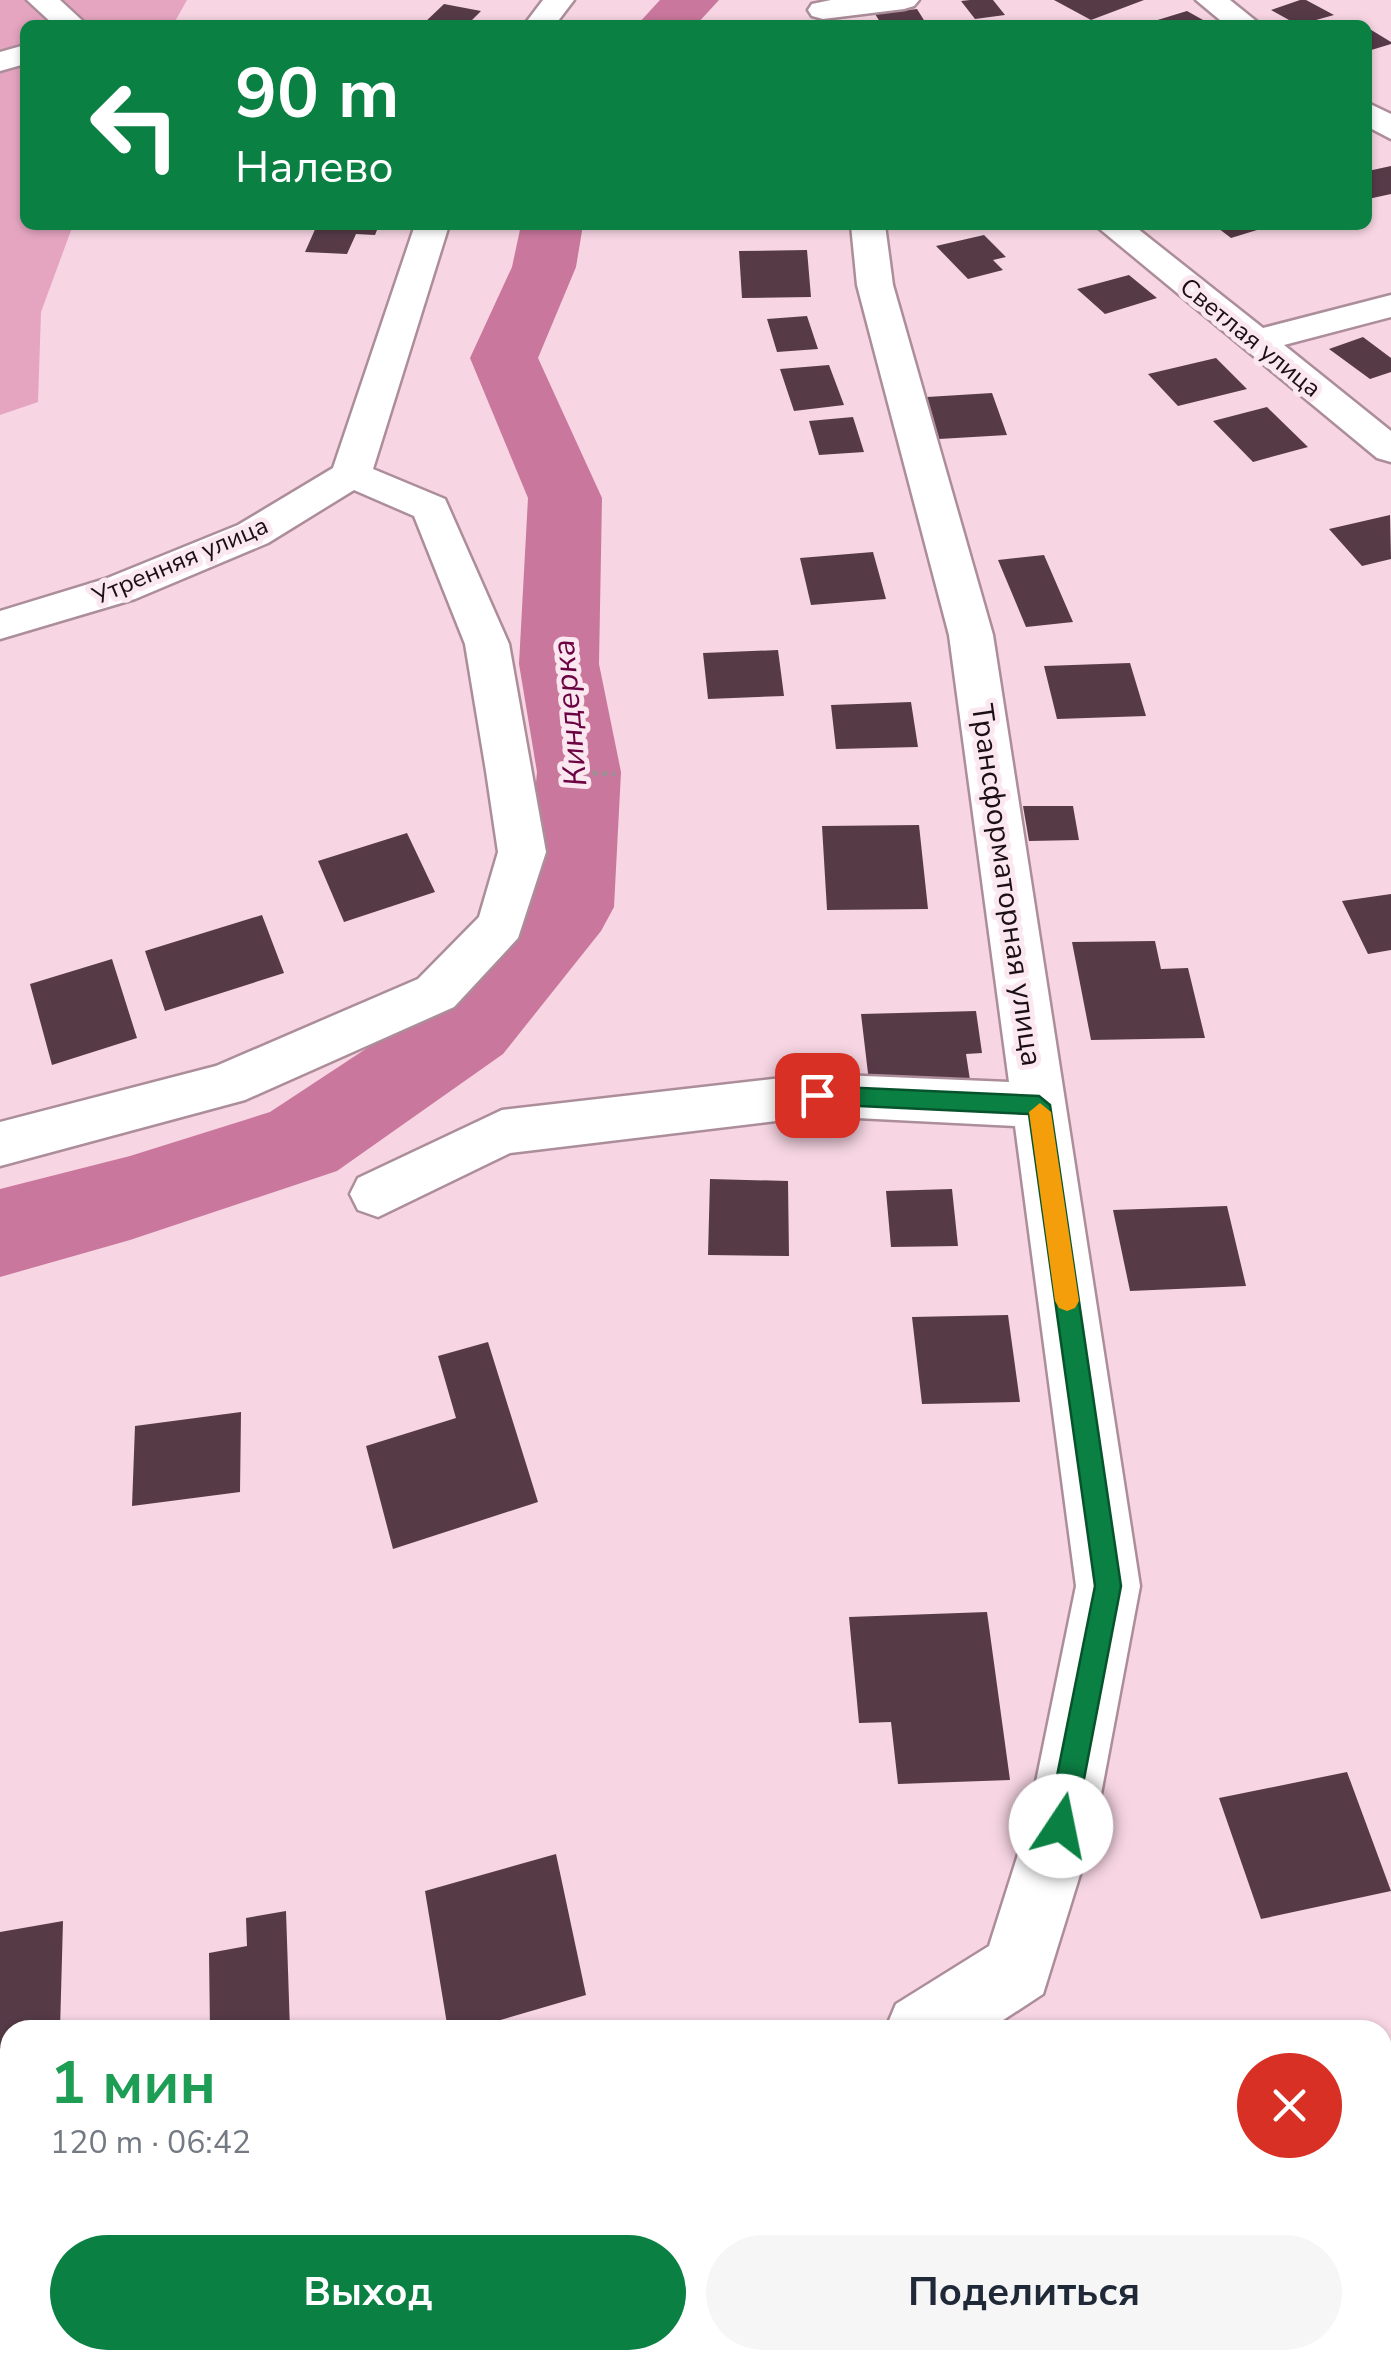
<!DOCTYPE html>
<html lang="ru">
<meta charset="utf-8">
<style>
body{margin:0;font-family:"Nunito Sans",sans-serif;background:#f6f6f7;color:#1f2937;height:100vh;display:flex;flex-direction:column;font-size:38px;white-space:nowrap}
*{box-sizing:border-box;margin:0}
p{font-size:32px;color:#747a83}
.icon{flex:none;width:55px;height:55px;fill:none;stroke:currentColor;stroke-width:2;stroke-linecap:round;stroke-linejoin:round}
.map{position:relative;flex:1;overflow:hidden}
.side{position:absolute;left:0px;top:2020px;width:1392px;height:350px;display:flex;flex-direction:column;background:#fff;border-radius:30px 30px 0 0;box-shadow:0 2px 8px #0004}
.side>*{flex:none}
.hud{position:absolute;left:20px;top:20px;width:1352px;height:210px;border-radius:15px;box-shadow:0 2px 8px #0004;background:#0b8043;color:#fff;overflow:hidden}
.pin{position:absolute;display:grid;place-items:center;width:85px;height:85px;color:#fff;margin:-42px;border-radius:20px;box-shadow:0 5px 15px #0006}
.me{position:absolute;width:110px;margin:-55px;rotate:11deg;stroke-linejoin:round;filter:drop-shadow(0 0 8px #0008)}
.turn{display:flex;align-items:center;gap:35px;height:210px;padding:0 50px;font-size:45px}
.turn .icon{width:130px;height:130px;stroke-width:2.5}
.turn b{display:block;font-size:70px;line-height:85px}
.round{display:grid;place-items:center;flex:none;width:105px;height:105px;border-radius:52px;background:#f6f6f7}
.overview{display:flex;align-items:center;justify-content:space-between;height:170px;padding:0 50px}
h1{font-size:60px;font-weight:700;line-height:75px;color:#1e9e55}
.primary-button{display:flex;gap:20px;margin-top:auto;padding:20px 50px}
.primary-button a{flex:1;height:115px;border-radius:60px;background:#0b8043;color:#fff;font-size:40px;font-weight:700;line-height:115px;text-align:center}
.primary-button a+a{background:#f6f6f7;color:#1f2937}
.map>svg:first-child{display:block}
.green{fill:#e5a5c0}
.lines{fill:none;stroke-linecap:round;stroke-linejoin:round}
.river{fill:#c9779c;fill-rule:evenodd}
.building{fill:#563b47}
.minor-casing{stroke:#ac8d9a;stroke-width:5}
.path{stroke:#a58b96;stroke-width:5;stroke-dasharray:6 4;stroke-linecap:butt}
.minor{fill:#fff;fill-rule:evenodd}
.route{fill:#0b8043;stroke:#07532c;stroke-width:2.5}
.slow{fill:#f59e0b}
.labels{text-anchor:middle;stroke-width:10;stroke-linejoin:round;paint-order:stroke}
.far-street-label{font-size:25px;fill:#1b0f14;stroke:#fbe7ef}
.street-label{font-size:30px;fill:#1b0f14;stroke:#fbe7ef}
.water-label{font-size:32px;font-style:italic;fill:#6b0242;stroke:#fbe7ef}
</style>
<div class="map">
<svg width="1391" height="2370" viewBox="0 0 1391 2370">
<rect width="100%" height="100%" fill="#f7d5e3"/>
<path class="green" d="M 0,0 L 187,0 L 173,25 L 25,25 L 25,225 L 73,225 L 41,312 L 38,402 L 0,415 Z"/>
<g class="lines">
<path class="river" d="M 660,0 L 719,0 L 696,25 L 637,25 Z
M 521,225 L 583,225 L 576,267 L 538,358 L 602,498 L 599,664 L 621,772 L 614,907 L 601,931 L 503,1054 L 337,1171 L 130,1240 L 0,1277 L 0,1189 L 130,1156 L 270,1112 L 437,1002 L 525,898 L 537,772 L 519,664 L 528,498 L 470,358 L 512,267 Z"/>
</g>
<path class="building" d="M 970,0 L 993,0 L 1005,15 L 975,19 L 961,1 Z
M 1054,0 L 1144,0 L 1091,20 Z
M 1300,0 L 1306,0 L 1334,15 L 1298,25 L 1271,10 Z
M 444,4 L 481,11 L 467,25 L 422,25 Z
M 917,9 L 927,25 L 882,25 L 875,14 Z
M 1187,11 L 1212,25 L 1151,22 Z
M 1368,28 L 1391,42 L 1391,44 L 1368,51 Z
M 1391,166 L 1391,194 L 1368,199 L 1368,171 Z
M 317,225 L 379,225 L 375,235 L 356,234 L 347,254 L 305,252 Z
M 1214,225 L 1270,225 L 1270,226 L 1231,238 Z
M 984,235 L 1006,257 L 993,260 L 1003,270 L 968,279 L 936,246 Z
M 807,250 L 811,297 L 742,298 L 739,251 Z
M 1129,275 L 1157,298 L 1105,314 L 1077,289 Z
M 807,316 L 818,349 L 777,352 L 767,319 Z
M 1363,337 L 1391,358 L 1391,372 L 1370,379 L 1329,349 Z
M 1216,358 L 1247,389 L 1178,406 L 1148,374 Z
M 829,365 L 844,405 L 794,411 L 780,369 Z
M 992,393 L 1007,435 L 939,439 L 927,397 Z
M 1267,407 L 1308,447 L 1253,462 L 1213,421 Z
M 853,417 L 864,452 L 819,455 L 809,421 Z
M 1390,515 L 1391,559 L 1362,566 L 1329,529 Z
M 873,552 L 886,599 L 811,605 L 800,558 Z
M 1044,555 L 1073,622 L 1026,627 L 998,560 Z
M 778,650 L 784,696 L 708,699 L 703,653 Z
M 1130,663 L 1146,716 L 1057,719 L 1044,666 Z
M 911,702 L 918,747 L 836,749 L 831,705 Z
M 1023,806 L 1073,806 L 1079,840 L 1029,841 Z
M 919,825 L 928,909 L 827,910 L 822,826 Z
M 407,833 L 435,892 L 344,922 L 318,861 Z
M 1391,894 L 1391,950 L 1368,954 L 1342,901 Z
M 262,915 L 284,973 L 165,1011 L 145,951 Z
M 1155,941 L 1161,969 L 1188,968 L 1205,1038 L 1091,1040 L 1072,942 Z
M 112,959 L 137,1038 L 52,1065 L 30,984 Z
M 976,1011 L 982,1053 L 966,1054 L 970,1080 L 869,1082 L 861,1014 Z
M 710,1179 L 788,1181 L 789,1256 L 708,1255 Z
M 952,1189 L 958,1246 L 891,1247 L 886,1191 Z
M 1227,1206 L 1246,1286 L 1130,1291 L 1113,1210 Z
M 1008,1315 L 1020,1402 L 922,1404 L 912,1317 Z
M 488,1342 L 538,1502 L 393,1549 L 366,1446 L 456,1418 L 438,1356 Z
M 241,1412 L 240,1492 L 132,1506 L 135,1426 Z
M 987,1612 L 1010,1780 L 898,1784 L 891,1722 L 859,1723 L 849,1617 Z
M 1347,1772 L 1391,1891 L 1261,1919 L 1219,1798 Z
M 556,1854 L 586,1995 L 466,2030 L 448,2030 L 425,1891 Z
M 286,1911 L 290,2030 L 210,2030 L 209,1953 L 247,1946 L 246,1918 Z
M 63,1921 L 60,2030 L 10,2030 L 10,2097 L 0,2099 L 0,1932 Z"/>
<g class="lines">
<defs>
<path id="minor" d="M 27,0 L 60,0 L 87,25 L 54,25 Z
M 543,0 L 574,0 L 555,25 L 524,25 Z
M 831,0 L 919,0 L 914,6 L 904,9 L 823,19 L 812,16 L 808,10 L 812,4 Z
M 1196,0 L 1230,0 L 1261,25 L 1226,25 Z
M 25,45 L 25,64 L 0,71 L 0,52 Z
M 1368,103 L 1391,114 L 1391,139 L 1368,127 Z
M 415,225 L 449,225 L 373,469 L 445,499 L 509,644 L 546,852 L 518,938 L 454,1007 L 245,1100 L 0,1166 L 0,1122 L 216,1066 L 418,979 L 479,917 L 498,852 L 486,771 L 465,644 L 414,516 L 354,490 L 268,543 L 135,599 L 0,639 L 0,611 L 105,579 L 238,525 L 333,468 Z
M 851,225 L 885,225 L 893,285 L 993,635 L 1140,1586 L 1095,1826 L 1043,1994 L 988,2030 L 885,2030 L 896,2004 L 989,1946 L 1027,1826 L 1076,1586 L 1015,1126 L 817,1116 L 510,1153 L 378,1217 L 358,1210 L 350,1194 L 358,1178 L 502,1110 L 817,1074 L 1009,1082 L 949,635 L 857,285 Z
M 1095,225 L 1133,225 L 1263,328 L 1391,295 L 1391,317 L 1284,345 L 1391,431 L 1391,462 L 1377,458 Z
M 10,2290 L 10,2360 L 34,2360 L 0,2370 L 0,2293 Z
M 805,2360 L 890,2360 L 894,2370 L 809,2370 Z"/>
</defs>
<use href="#minor" class="minor-casing"/>
<path class="path" d="M 562,772 L 616,774"/>
<use href="#minor" class="minor"/>
</g>
<path class="route" d="M 817,1086 L 1039,1096 L 1050,1105 L 1121,1586 L 1075,1826 L 1071,1836 L 1061,1840 L 1051,1836 L 1047,1826 L 1095,1586 L 1029,1114 L 817,1104 L 806,1095 Z"/>
<path class="slow" d="M 1040,1103 L 1051,1112 L 1079,1301 L 1075,1308 L 1067,1311 L 1059,1308 L 1055,1301 L 1029,1112 Z"/>
<g class="labels">
<g class="far-street-label">
<text transform="translate(1251 337) rotate(39)" y="9">Светлая улица</text>
<text transform="translate(180 560) rotate(-23)" y="9">Утренняя улица</text>
</g>
<g class="street-label">
<text transform="translate(1007 885) rotate(82)" y="10">Трансформаторная улица</text>
</g>
<g class="water-label">
<text transform="translate(569 713) rotate(-95)" y="11">Киндерка</text>
</g>
</g>
</svg>
<div class="pin" style="left:817px;top:1095px;background:#d93025"><svg class="icon" aria-label="arrive" viewBox="0 0 24 24"><path d="M6 21V4h12l-3 4 3 4H6"/></svg></div>
<svg class="me" style="left:1061px;top:1826px" viewBox="-20 -20 40 40"><circle r="19" fill="#fff"/><path d="M0-13L10 11 0 6-10 11z" fill="#0b8043"/></svg>
<div class="hud">
<div class="turn"><svg class="icon" aria-label="left" viewBox="0 0 24 24"><path d="M17 20v-9H6M10 6l-5 5 5 5"/></svg><div><b>90 m</b>Налево</div></div>
</div>
<section class="side">
<div class="overview"><div><h1>1 мин</h1><p>120 m · 06:42</p></div><a class="round" style="background:#d93025;color:#fff"><svg class="icon" aria-label="close" viewBox="0 0 24 24"><path d="M6 6l12 12M18 6L6 18"/></svg></a></div>
<div class="primary-button"><a>Выход</a><a>Поделиться</a></div>
</section>
</div>
